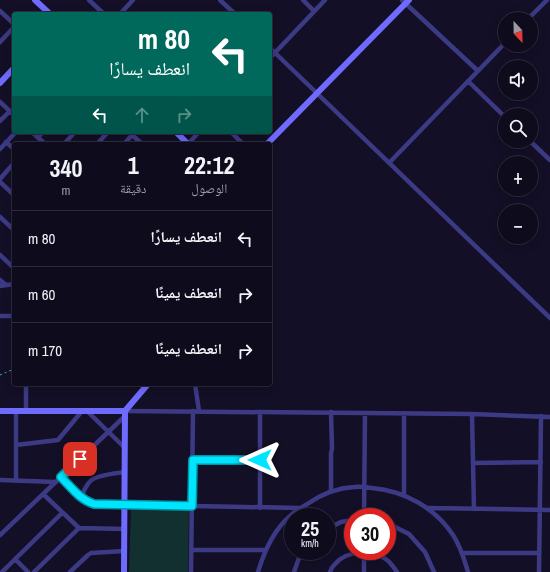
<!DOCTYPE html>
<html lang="ar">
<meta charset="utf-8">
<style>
body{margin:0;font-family:"Archivo Narrow","Noto Naskh Arabic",sans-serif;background:#1c1929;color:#f1f3f6;direction:rtl;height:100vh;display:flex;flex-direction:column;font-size:15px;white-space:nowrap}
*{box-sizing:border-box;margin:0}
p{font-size:13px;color:#9b9ba3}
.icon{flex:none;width:22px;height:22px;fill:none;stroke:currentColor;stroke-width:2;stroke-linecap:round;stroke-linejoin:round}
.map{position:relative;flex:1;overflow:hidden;direction:ltr}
.panel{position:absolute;left:12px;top:142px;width:260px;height:244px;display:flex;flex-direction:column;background:#0e0b1c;border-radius:4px;box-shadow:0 2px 10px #0003,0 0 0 1px #2e2b3b;direction:rtl}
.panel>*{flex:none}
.hud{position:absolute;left:12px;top:12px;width:260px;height:122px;border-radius:4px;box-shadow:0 2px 10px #0003,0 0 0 1px #2e2b3b;direction:rtl;background:#00695c;color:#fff;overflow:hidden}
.needle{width:26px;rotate:158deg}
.buttons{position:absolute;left:498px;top:12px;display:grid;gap:8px}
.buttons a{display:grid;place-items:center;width:40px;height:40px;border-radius:50%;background:#0e0b1c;box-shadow:0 2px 10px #0003,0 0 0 1px #2e2b3b;font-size:20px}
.speed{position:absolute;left:284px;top:508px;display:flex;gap:8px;font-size:20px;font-weight:700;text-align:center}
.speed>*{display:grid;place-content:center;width:52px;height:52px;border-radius:50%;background:#0e0b1c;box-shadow:0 2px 10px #0003,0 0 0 1px #2e2b3b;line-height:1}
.speed small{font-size:10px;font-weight:400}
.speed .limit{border:6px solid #d22;background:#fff;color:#111}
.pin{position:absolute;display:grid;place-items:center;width:34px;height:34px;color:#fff;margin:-17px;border-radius:8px;box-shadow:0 2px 6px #0006}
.me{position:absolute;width:44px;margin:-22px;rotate:270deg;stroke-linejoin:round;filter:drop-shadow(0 0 3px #0008)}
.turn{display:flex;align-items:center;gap:14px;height:84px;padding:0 16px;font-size:18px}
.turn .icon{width:52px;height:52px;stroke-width:2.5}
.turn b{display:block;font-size:28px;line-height:34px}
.lanes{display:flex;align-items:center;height:38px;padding:0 16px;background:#0003;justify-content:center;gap:20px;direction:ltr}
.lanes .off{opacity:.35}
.eta{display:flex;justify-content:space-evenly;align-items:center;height:68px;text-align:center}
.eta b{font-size:24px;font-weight:800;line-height:28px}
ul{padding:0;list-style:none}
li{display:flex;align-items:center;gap:12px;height:56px;padding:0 16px;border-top:1px solid #2e2b3b}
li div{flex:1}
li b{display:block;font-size:15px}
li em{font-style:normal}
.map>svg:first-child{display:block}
.green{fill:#12302f}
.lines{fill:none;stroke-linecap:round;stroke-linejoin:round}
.path{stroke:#2fb8b0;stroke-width:1;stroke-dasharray:2 3;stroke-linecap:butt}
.street{stroke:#3d3a85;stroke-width:4.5}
.secondary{stroke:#6f6bff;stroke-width:6}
.route-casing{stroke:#0095a6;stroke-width:10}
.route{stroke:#00e5ff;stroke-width:7}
</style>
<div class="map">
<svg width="550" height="572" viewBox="0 0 550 572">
<rect width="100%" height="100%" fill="#130f26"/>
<path class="green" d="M 131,509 L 189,510 L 188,572 L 129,572 Z"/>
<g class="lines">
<path class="path" d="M 0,375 L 14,369"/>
<path class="street" d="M 89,0 L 104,14
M 220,0 L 235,14
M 303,0 L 314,11
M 402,0 L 478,71
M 0,11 L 14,24
M 120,14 L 133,0
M 528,19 L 547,0
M 0,42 L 14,27
M 270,48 L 550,318
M 270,58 L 325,0
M 468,81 L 505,117
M 0,102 L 14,115
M 0,121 L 10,111
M 32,132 L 45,144
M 129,132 L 142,144
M 231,132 L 243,144
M 38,137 L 43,132
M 530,141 L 550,160
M 6,142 L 14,149
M 64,144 L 75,132
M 97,144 L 108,132
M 124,144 L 132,135
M 188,144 L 199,132
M 0,149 L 16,132
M 389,163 L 505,43
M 0,179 L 14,163
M 0,182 L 14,195
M 0,217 L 14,230
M 0,255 L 14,268
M 0,280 L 6,285
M 0,286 L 14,284
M 0,316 L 14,316
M 26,384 L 33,384
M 195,384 L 199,411
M 26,411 L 26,384
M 87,411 L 125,448
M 125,411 L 472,414 L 550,417
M 260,412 L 260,508
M 472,414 L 474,509
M 16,445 L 58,440 L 82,411
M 193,459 L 260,460
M 473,463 L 541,462
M 61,477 L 81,497 C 84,491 87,482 93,479 C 100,475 117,473 125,472
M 0,480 L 56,482
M 16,481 L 16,411
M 331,492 L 331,453 L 332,449 L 331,412
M 43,494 L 79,528 L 125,529
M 404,495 L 404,413
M 81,497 L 90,503 L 94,504 L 299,508
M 428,508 L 550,510
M 364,517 L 365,413
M 387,523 L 409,534 L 425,552 L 434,572
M 327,529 L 341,522 L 353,520
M 0,535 L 125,416
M 192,550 L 265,550
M 462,553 L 539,553
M 15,559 L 28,572
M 2,572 L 62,513
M 34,572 L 79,528
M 70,572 L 88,555 L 91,553 L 124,551
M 191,572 L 193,411
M 258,572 C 264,552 273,531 289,517 C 295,511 302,507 309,503 C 322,494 338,488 354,487 C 360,486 366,487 372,488 C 405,491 435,508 453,535 C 461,547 464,559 468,572
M 294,572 L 299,558 L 303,551
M 330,572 C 331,569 333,566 335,564 C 347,550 373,549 387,560 C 391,563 394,568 397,572
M 364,572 L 364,551
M 539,572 L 541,416"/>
<path class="secondary" d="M 35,0 L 50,14
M 0,83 L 14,68
M 176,132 L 188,144
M 267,144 L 409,0
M 0,411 L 125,411
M 124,572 L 125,411 L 148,384"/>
</g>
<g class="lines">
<defs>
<path id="route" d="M 80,459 L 61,477 C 71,487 80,500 94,504 L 192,506 L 193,460 L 260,460"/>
</defs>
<use href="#route" class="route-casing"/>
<use href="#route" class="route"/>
</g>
</svg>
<div class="buttons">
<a><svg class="needle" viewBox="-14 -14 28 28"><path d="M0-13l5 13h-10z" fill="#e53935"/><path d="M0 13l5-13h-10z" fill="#9b9ba3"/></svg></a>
<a><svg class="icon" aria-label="sound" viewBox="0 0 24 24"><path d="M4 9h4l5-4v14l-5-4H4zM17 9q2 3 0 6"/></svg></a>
<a><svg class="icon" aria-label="search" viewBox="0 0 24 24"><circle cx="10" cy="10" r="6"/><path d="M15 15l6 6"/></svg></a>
<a>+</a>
<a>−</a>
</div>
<div class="speed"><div>25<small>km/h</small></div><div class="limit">30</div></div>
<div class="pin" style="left:80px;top:459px;background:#d93025"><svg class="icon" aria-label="arrive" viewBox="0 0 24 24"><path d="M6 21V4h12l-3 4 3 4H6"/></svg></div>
<svg class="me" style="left:260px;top:460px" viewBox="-20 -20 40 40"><path d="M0-17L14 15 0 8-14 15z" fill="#00e5ff" stroke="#fff" stroke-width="4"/></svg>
<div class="hud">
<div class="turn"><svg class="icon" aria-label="left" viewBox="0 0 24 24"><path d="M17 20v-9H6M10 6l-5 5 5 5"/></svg><div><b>80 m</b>انعطف يسارًا</div></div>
<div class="lanes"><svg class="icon" aria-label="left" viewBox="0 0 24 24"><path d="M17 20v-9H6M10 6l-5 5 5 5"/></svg><svg class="icon off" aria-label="ahead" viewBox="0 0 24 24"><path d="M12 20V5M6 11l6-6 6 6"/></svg><svg class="icon off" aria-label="right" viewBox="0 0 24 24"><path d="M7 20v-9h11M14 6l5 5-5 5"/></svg></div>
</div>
<section class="panel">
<div class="eta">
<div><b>22:12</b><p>الوصول</p></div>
<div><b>1</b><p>دقيقة</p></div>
<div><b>340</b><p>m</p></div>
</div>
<ul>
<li><svg class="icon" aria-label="left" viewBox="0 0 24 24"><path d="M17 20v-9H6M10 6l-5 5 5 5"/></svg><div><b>انعطف يسارًا</b></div><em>80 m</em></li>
<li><svg class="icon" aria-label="right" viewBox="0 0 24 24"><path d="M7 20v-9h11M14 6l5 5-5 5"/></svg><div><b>انعطف يمينًا</b></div><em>60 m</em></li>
<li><svg class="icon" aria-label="right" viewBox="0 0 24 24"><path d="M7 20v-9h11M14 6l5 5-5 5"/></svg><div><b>انعطف يمينًا</b></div><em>170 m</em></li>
</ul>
</section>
</div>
